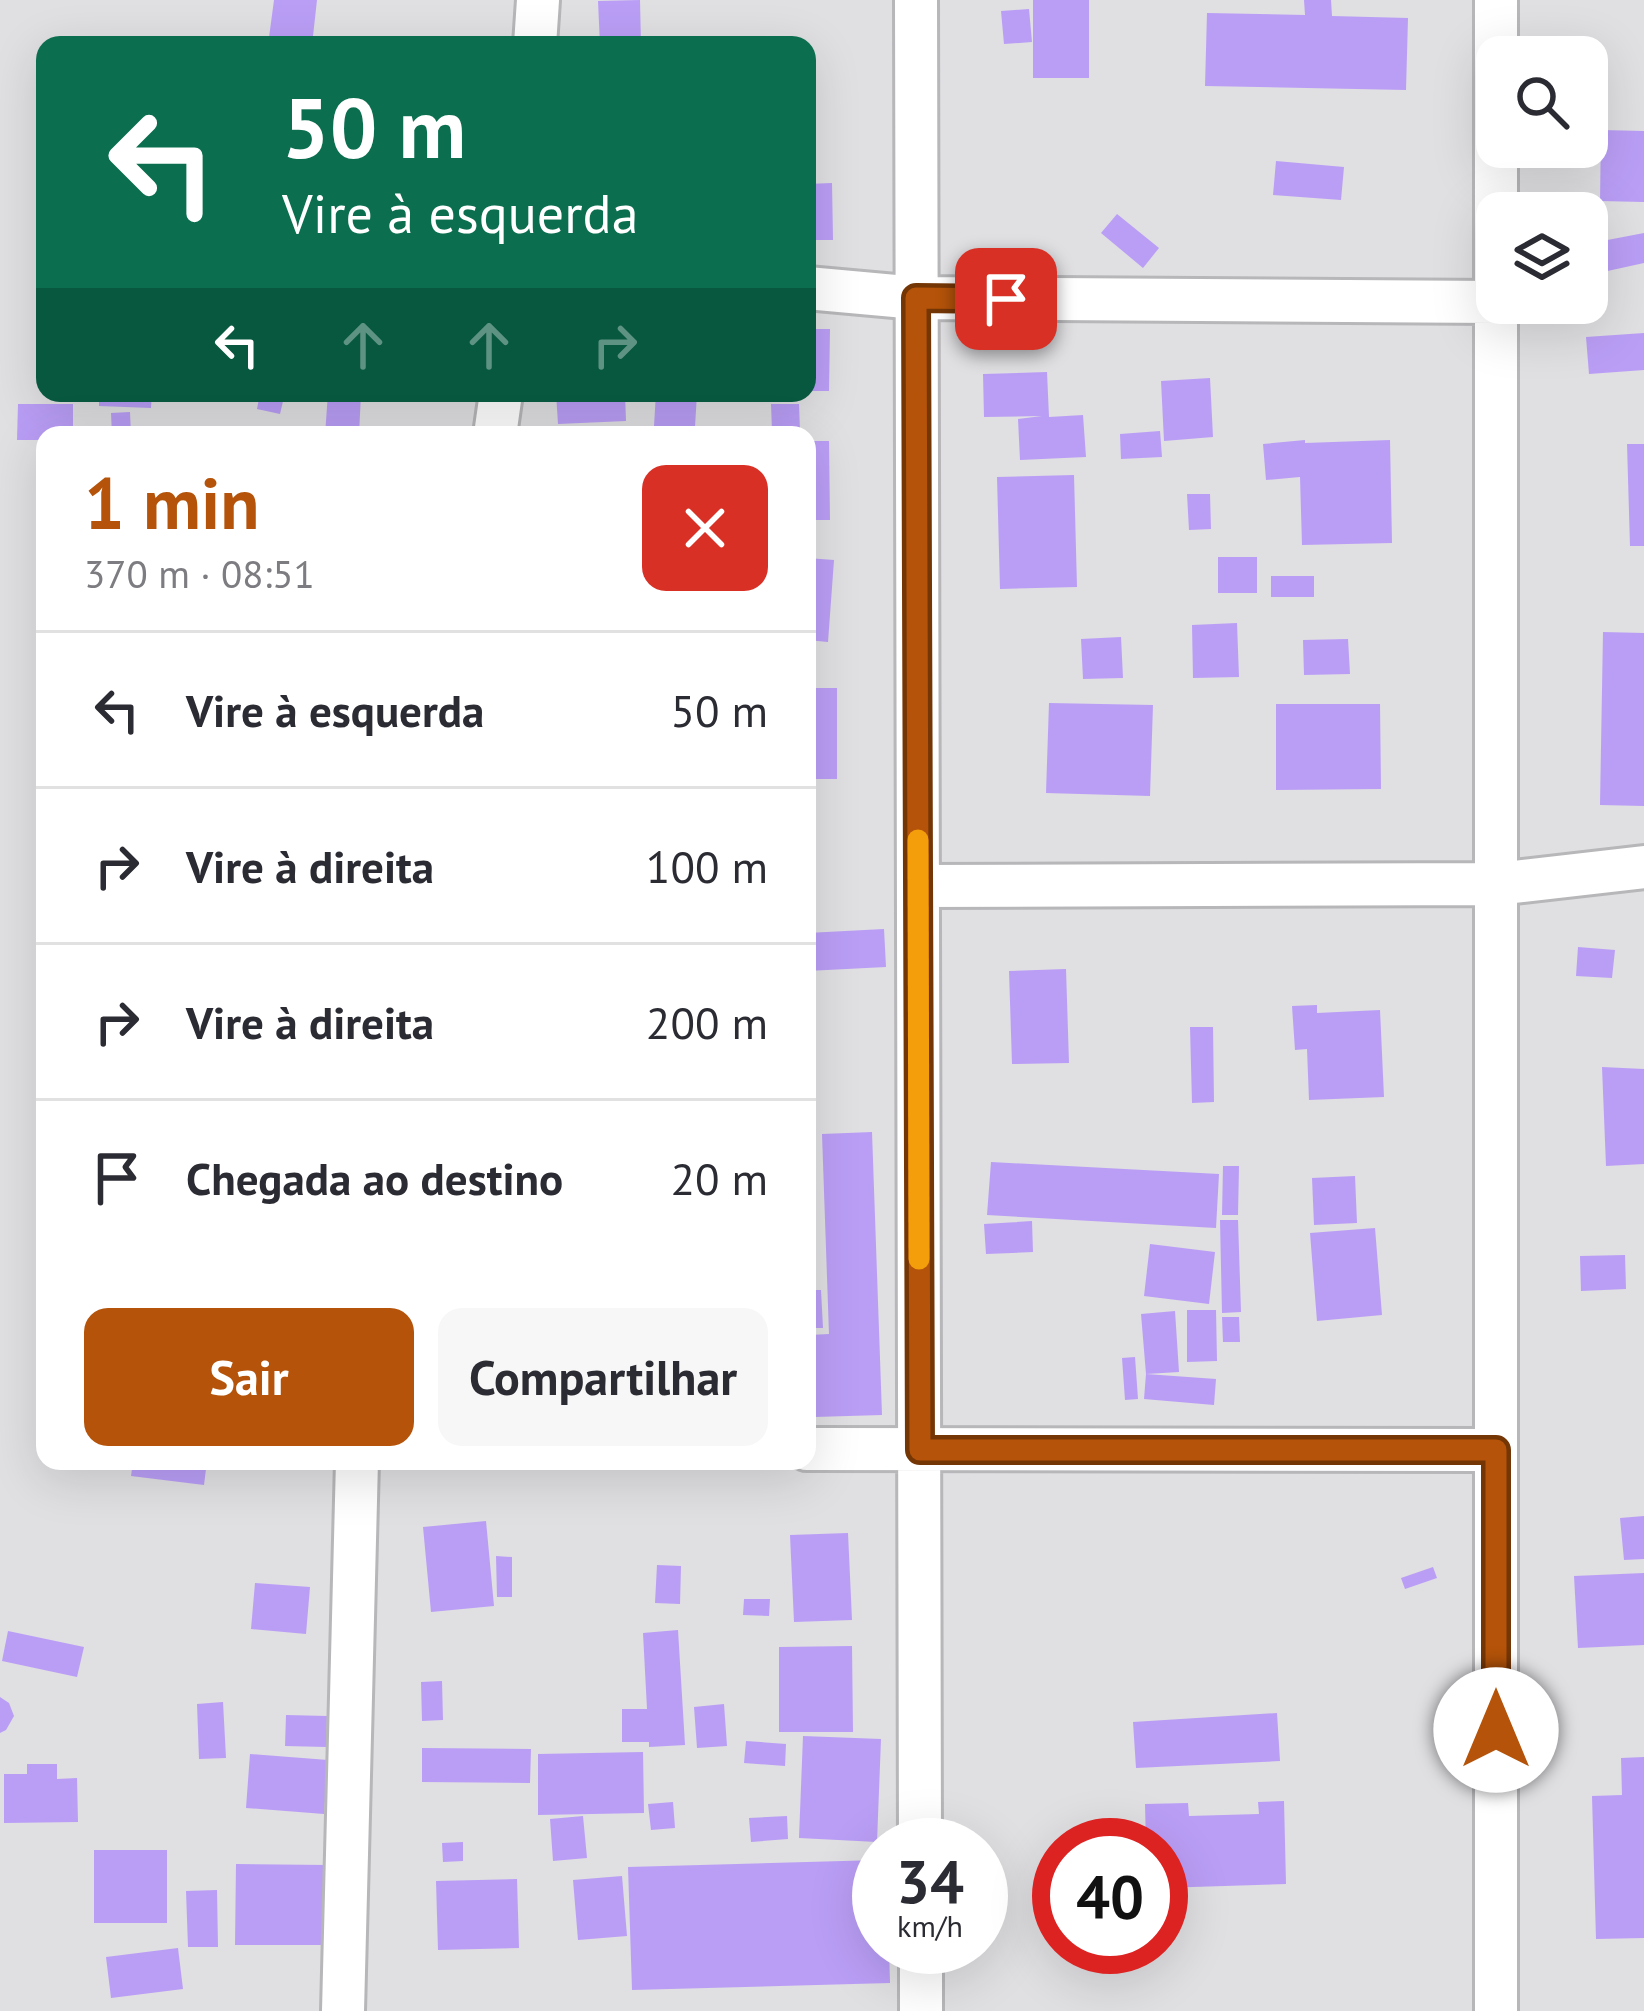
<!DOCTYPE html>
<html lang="pt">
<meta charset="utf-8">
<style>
body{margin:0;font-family:"PT Sans",sans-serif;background:#f7f7f7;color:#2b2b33;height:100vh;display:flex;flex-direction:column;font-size:45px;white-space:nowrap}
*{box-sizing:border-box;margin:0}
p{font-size:39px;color:#7c7c81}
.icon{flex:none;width:66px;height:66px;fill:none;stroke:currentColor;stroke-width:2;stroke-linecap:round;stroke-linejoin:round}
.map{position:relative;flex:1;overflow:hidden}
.sheet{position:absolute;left:36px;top:426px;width:780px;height:1044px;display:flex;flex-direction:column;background:#fff;border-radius:24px;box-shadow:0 12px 48px #0002}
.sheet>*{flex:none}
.top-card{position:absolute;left:36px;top:36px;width:780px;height:366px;border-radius:24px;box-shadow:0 12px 48px #0002;background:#0b6e4f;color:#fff;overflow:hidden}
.fabs{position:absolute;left:1476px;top:36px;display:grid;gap:24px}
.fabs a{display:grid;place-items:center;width:132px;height:132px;border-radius:24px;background:#fff;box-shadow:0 12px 48px #0002;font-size:60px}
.speed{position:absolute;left:852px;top:1818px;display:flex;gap:24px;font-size:60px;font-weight:700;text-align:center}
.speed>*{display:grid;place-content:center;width:156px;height:156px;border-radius:50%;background:#fff;box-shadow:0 12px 48px #0002;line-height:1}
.speed small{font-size:30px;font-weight:400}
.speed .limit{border:18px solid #d22;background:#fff;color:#111}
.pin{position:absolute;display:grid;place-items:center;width:102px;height:102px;color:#fff;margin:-51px;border-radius:24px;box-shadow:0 6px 18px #0006}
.me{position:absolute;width:132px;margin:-66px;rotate:0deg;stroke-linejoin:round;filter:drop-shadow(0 0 9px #0008)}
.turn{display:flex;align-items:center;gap:42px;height:252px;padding:0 48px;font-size:54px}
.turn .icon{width:156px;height:156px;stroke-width:2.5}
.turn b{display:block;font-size:84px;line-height:102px}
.lanes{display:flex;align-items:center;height:114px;padding:0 48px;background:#0003;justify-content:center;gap:60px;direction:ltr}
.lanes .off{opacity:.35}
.round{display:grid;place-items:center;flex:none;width:126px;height:126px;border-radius:24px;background:#f7f7f7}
.overview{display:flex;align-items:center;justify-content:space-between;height:204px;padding:0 48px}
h1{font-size:72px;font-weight:600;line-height:90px;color:#b45309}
.cta{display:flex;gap:24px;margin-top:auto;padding:24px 48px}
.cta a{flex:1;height:138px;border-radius:24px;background:#b45309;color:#fff;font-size:48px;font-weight:600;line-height:138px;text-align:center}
.cta a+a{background:#f7f7f7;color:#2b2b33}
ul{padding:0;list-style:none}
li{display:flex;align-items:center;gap:36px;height:156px;padding:0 48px;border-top:3px solid #e1e1e2}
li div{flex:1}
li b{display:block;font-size:45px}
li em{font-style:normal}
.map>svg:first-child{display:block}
.building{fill:#ba9ef6}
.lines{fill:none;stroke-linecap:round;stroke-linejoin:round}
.minor-casing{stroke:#b7b6b9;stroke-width:48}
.minor{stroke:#fff;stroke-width:42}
.route-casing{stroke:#753606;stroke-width:30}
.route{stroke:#b45309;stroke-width:21}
.slow{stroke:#f59e0b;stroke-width:21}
</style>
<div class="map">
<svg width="1644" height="2011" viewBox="0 0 1644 2011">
<rect width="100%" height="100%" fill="#e0dfe2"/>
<path class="building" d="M 274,0 L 317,0 L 312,45 L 268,45 Z
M 640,0 L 641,45 L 600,45 L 598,1 Z
M 1033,0 L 1089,0 L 1089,78 L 1033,78 Z
M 1304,0 L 1331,0 L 1332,16 L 1408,18 L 1406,90 L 1205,86 L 1207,13 L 1305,15 Z
M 1029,9 L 1032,42 L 1004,44 L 1001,11 Z
M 1601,130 L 1644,131 L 1644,202 L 1600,201 Z
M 1276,161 L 1344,167 L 1341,200 L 1273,195 Z
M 832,183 L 833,240 L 807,240 L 807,184 Z
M 1117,214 L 1159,248 L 1143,268 L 1101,233 Z
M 1644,233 L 1644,263 L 1603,272 L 1597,242 Z
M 807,329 L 830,329 L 829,391 L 807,391 Z
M 1644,333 L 1644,370 L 1589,374 L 1586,337 Z
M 1047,372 L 1049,417 L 1083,415 L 1086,457 L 1020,460 L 1018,419 L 1042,416 L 984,417 L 983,374 Z
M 1210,378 L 1213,437 L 1164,441 L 1161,381 Z
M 99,393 L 152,393 L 151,408 L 99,406 Z
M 260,393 L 285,393 L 280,414 L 257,409 Z
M 328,393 L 361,393 L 359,435 L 325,435 Z
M 556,393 L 625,393 L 626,421 L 558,424 Z
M 656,393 L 697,393 L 695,427 L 654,426 Z
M 18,404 L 73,404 L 73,435 L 45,435 L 45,440 L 17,440 Z
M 771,404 L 799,404 L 800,431 L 772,431 Z
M 130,412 L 131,435 L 112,435 L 111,413 Z
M 1160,431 L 1162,457 L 1121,459 L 1120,434 Z
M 1305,440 L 1305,443 L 1390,440 L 1392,543 L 1302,545 L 1300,477 L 1266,480 L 1263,444 Z
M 807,441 L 829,441 L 830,520 L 807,520 Z
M 1627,444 L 1644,444 L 1644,546 L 1630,546 Z
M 1074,475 L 1077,587 L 1000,589 L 997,477 Z
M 1187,494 L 1210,494 L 1211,529 L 1189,530 Z
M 1218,557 L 1257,557 L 1257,593 L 1218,593 Z
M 807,558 L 834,560 L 828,642 L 807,640 Z
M 1271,576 L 1314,576 L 1314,597 L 1271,597 Z
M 1237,623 L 1239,677 L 1193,678 L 1192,625 Z
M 1603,632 L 1644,633 L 1644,806 L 1600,805 Z
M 1121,637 L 1123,678 L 1083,679 L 1081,639 Z
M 1348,639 L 1350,674 L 1304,675 L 1303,640 Z
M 807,688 L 837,688 L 837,779 L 807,779 Z
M 1049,703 L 1153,705 L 1150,796 L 1046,793 Z
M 1276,704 L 1380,704 L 1381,789 L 1276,790 Z
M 884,929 L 886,967 L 807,971 L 807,933 Z
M 1578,947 L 1615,950 L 1612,978 L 1576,976 Z
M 1066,969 L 1069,1063 L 1012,1064 L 1009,971 Z
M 1317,1005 L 1317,1013 L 1380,1010 L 1384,1097 L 1309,1100 L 1307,1049 L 1295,1050 L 1292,1006 Z
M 1190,1027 L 1213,1027 L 1214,1102 L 1192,1103 Z
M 1602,1067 L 1644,1069 L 1644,1164 L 1606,1166 Z
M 872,1132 L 882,1415 L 814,1417 L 810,1335 L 829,1334 L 822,1134 Z
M 991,1162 L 1219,1174 L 1216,1228 L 987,1215 Z
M 1223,1166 L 1239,1166 L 1238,1215 L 1222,1215 Z
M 1355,1176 L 1357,1223 L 1314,1225 L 1312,1178 Z
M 1220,1220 L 1238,1220 L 1241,1312 L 1222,1313 Z
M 1032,1221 L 1033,1252 L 986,1254 L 984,1224 Z
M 1375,1228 L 1382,1315 L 1317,1321 L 1310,1233 Z
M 1150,1244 L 1215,1252 L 1209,1304 L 1144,1296 Z
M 1625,1255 L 1626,1289 L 1581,1291 L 1580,1256 Z
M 807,1290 L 821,1290 L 823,1328 L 807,1328 Z
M 1187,1310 L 1216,1310 L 1217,1361 L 1187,1362 Z
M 1175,1311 L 1179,1372 L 1146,1374 L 1141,1314 Z
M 1222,1317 L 1239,1317 L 1240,1342 L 1223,1342 Z
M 1135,1357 L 1138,1399 L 1125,1400 L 1122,1358 Z
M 1146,1374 L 1216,1379 L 1214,1405 L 1144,1399 Z
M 133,1461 L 207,1461 L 204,1485 L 131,1476 Z
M 1644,1516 L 1644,1559 L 1624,1560 L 1620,1518 Z
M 486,1521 L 494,1606 L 431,1612 L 423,1527 Z
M 848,1533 L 852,1620 L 794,1622 L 790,1535 Z
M 496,1556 L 512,1557 L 512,1597 L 497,1597 Z
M 657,1565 L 681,1566 L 680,1604 L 655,1603 Z
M 1433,1567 L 1437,1578 L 1405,1589 L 1401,1578 Z
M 1644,1573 L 1644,1645 L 1578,1648 L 1574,1576 Z
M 255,1583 L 310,1587 L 306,1634 L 251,1629 Z
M 744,1599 L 770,1599 L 769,1616 L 743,1615 Z
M 678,1630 L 685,1745 L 649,1747 L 649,1742 L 622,1742 L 622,1709 L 647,1709 L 643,1633 Z
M 8,1631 L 84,1647 L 77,1677 L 2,1661 Z
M 852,1646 L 853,1732 L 779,1732 L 779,1647 Z
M 442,1681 L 443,1720 L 422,1721 L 421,1682 Z
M 0,1697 L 9,1703 L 14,1716 L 6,1730 L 0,1733 Z
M 223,1702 L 226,1758 L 199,1759 L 197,1704 Z
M 724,1704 L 727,1746 L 697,1748 L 694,1707 Z
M 1277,1713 L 1280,1761 L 1136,1768 L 1133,1722 Z
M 286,1715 L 327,1716 L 326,1747 L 285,1746 Z
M 803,1736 L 881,1739 L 877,1842 L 799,1838 Z
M 746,1741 L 786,1744 L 785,1766 L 744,1763 Z
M 422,1748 L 531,1749 L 530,1783 L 422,1782 Z
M 643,1752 L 644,1813 L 538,1815 L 538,1754 Z
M 250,1754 L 328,1760 L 324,1814 L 246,1808 Z
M 1644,1757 L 1644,1938 L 1596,1939 L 1592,1796 L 1622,1795 L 1621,1758 Z
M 27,1764 L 57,1764 L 57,1779 L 77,1778 L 78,1822 L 4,1823 L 4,1774 L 27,1774 Z
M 1284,1801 L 1286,1884 L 1161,1888 L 1161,1845 L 1146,1845 L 1145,1804 L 1188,1803 L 1189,1816 L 1259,1814 L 1258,1802 Z
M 673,1802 L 675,1828 L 651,1830 L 648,1804 Z
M 583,1816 L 587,1858 L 553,1861 L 550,1819 Z
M 787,1816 L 788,1839 L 751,1842 L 749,1818 Z
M 463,1842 L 463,1861 L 443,1862 L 442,1843 Z
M 94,1850 L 167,1850 L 167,1923 L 94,1923 Z
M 879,1860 L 879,1947 L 889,1947 L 890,1983 L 632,1990 L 628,1867 Z
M 236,1864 L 327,1865 L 326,1945 L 235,1945 Z
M 622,1876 L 627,1936 L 578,1940 L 573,1880 Z
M 517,1879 L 519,1948 L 438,1950 L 436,1881 Z
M 217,1890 L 218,1947 L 188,1947 L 186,1891 Z
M 178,1948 L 183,1989 L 111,1998 L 106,1957 Z"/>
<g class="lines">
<defs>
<path id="minor" d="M 916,0 L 920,1845
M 535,45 L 538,0
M 807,288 L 917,298 L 1496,302
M 495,435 L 501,393
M 918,886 L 1496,884 L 1644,867
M 807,1449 L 1496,1450
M 921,1947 L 921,2011
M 343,2011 L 357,1461
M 1496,2011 L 1496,0"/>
</defs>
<use href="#minor" class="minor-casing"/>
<use href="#minor" class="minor"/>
</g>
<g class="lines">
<defs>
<path id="route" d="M 1006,299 L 916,298 L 920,1450 L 1496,1450 L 1496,1730"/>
</defs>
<use href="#route" class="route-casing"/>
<use href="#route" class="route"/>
<path class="slow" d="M 918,840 L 919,1259"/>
</g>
</svg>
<div class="fabs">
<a><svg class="icon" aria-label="search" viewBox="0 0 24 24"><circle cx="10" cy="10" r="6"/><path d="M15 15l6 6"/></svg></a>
<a><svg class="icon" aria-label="layers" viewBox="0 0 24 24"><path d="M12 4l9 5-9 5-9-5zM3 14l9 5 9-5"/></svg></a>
</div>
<div class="speed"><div>34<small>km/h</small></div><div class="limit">40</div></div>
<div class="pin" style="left:1006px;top:299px;background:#d93025"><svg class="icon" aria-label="arrive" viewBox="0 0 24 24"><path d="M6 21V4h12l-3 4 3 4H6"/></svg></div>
<svg class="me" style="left:1496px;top:1730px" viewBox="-20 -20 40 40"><circle r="19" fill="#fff"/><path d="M0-13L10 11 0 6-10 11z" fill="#b45309"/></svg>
<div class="top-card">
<div class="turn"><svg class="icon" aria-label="left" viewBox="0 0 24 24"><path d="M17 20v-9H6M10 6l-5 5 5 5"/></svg><div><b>50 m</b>Vire à esquerda</div></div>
<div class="lanes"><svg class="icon" aria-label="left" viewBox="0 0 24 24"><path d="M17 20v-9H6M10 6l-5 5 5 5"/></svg><svg class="icon off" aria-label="ahead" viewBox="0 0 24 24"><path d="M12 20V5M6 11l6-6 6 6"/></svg><svg class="icon off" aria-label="ahead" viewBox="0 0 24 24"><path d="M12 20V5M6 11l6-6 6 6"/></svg><svg class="icon off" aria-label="right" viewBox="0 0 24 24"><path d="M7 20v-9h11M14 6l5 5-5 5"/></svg></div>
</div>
<section class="sheet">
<div class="overview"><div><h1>1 min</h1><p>370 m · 08:51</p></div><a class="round" style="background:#d93025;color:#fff"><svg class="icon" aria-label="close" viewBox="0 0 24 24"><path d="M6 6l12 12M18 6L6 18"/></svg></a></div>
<ul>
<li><svg class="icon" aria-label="left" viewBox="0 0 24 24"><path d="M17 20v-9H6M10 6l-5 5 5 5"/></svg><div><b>Vire à esquerda</b></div><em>50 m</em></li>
<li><svg class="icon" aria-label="right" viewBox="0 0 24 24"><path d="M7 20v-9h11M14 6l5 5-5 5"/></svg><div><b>Vire à direita</b></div><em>100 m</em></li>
<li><svg class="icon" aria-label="right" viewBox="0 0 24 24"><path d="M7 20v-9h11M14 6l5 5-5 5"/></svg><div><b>Vire à direita</b></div><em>200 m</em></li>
<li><svg class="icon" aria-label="arrive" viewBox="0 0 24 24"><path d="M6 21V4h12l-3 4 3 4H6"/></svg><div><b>Chegada ao destino</b></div><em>20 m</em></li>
</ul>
<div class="cta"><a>Sair</a><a>Compartilhar</a></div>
</section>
</div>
